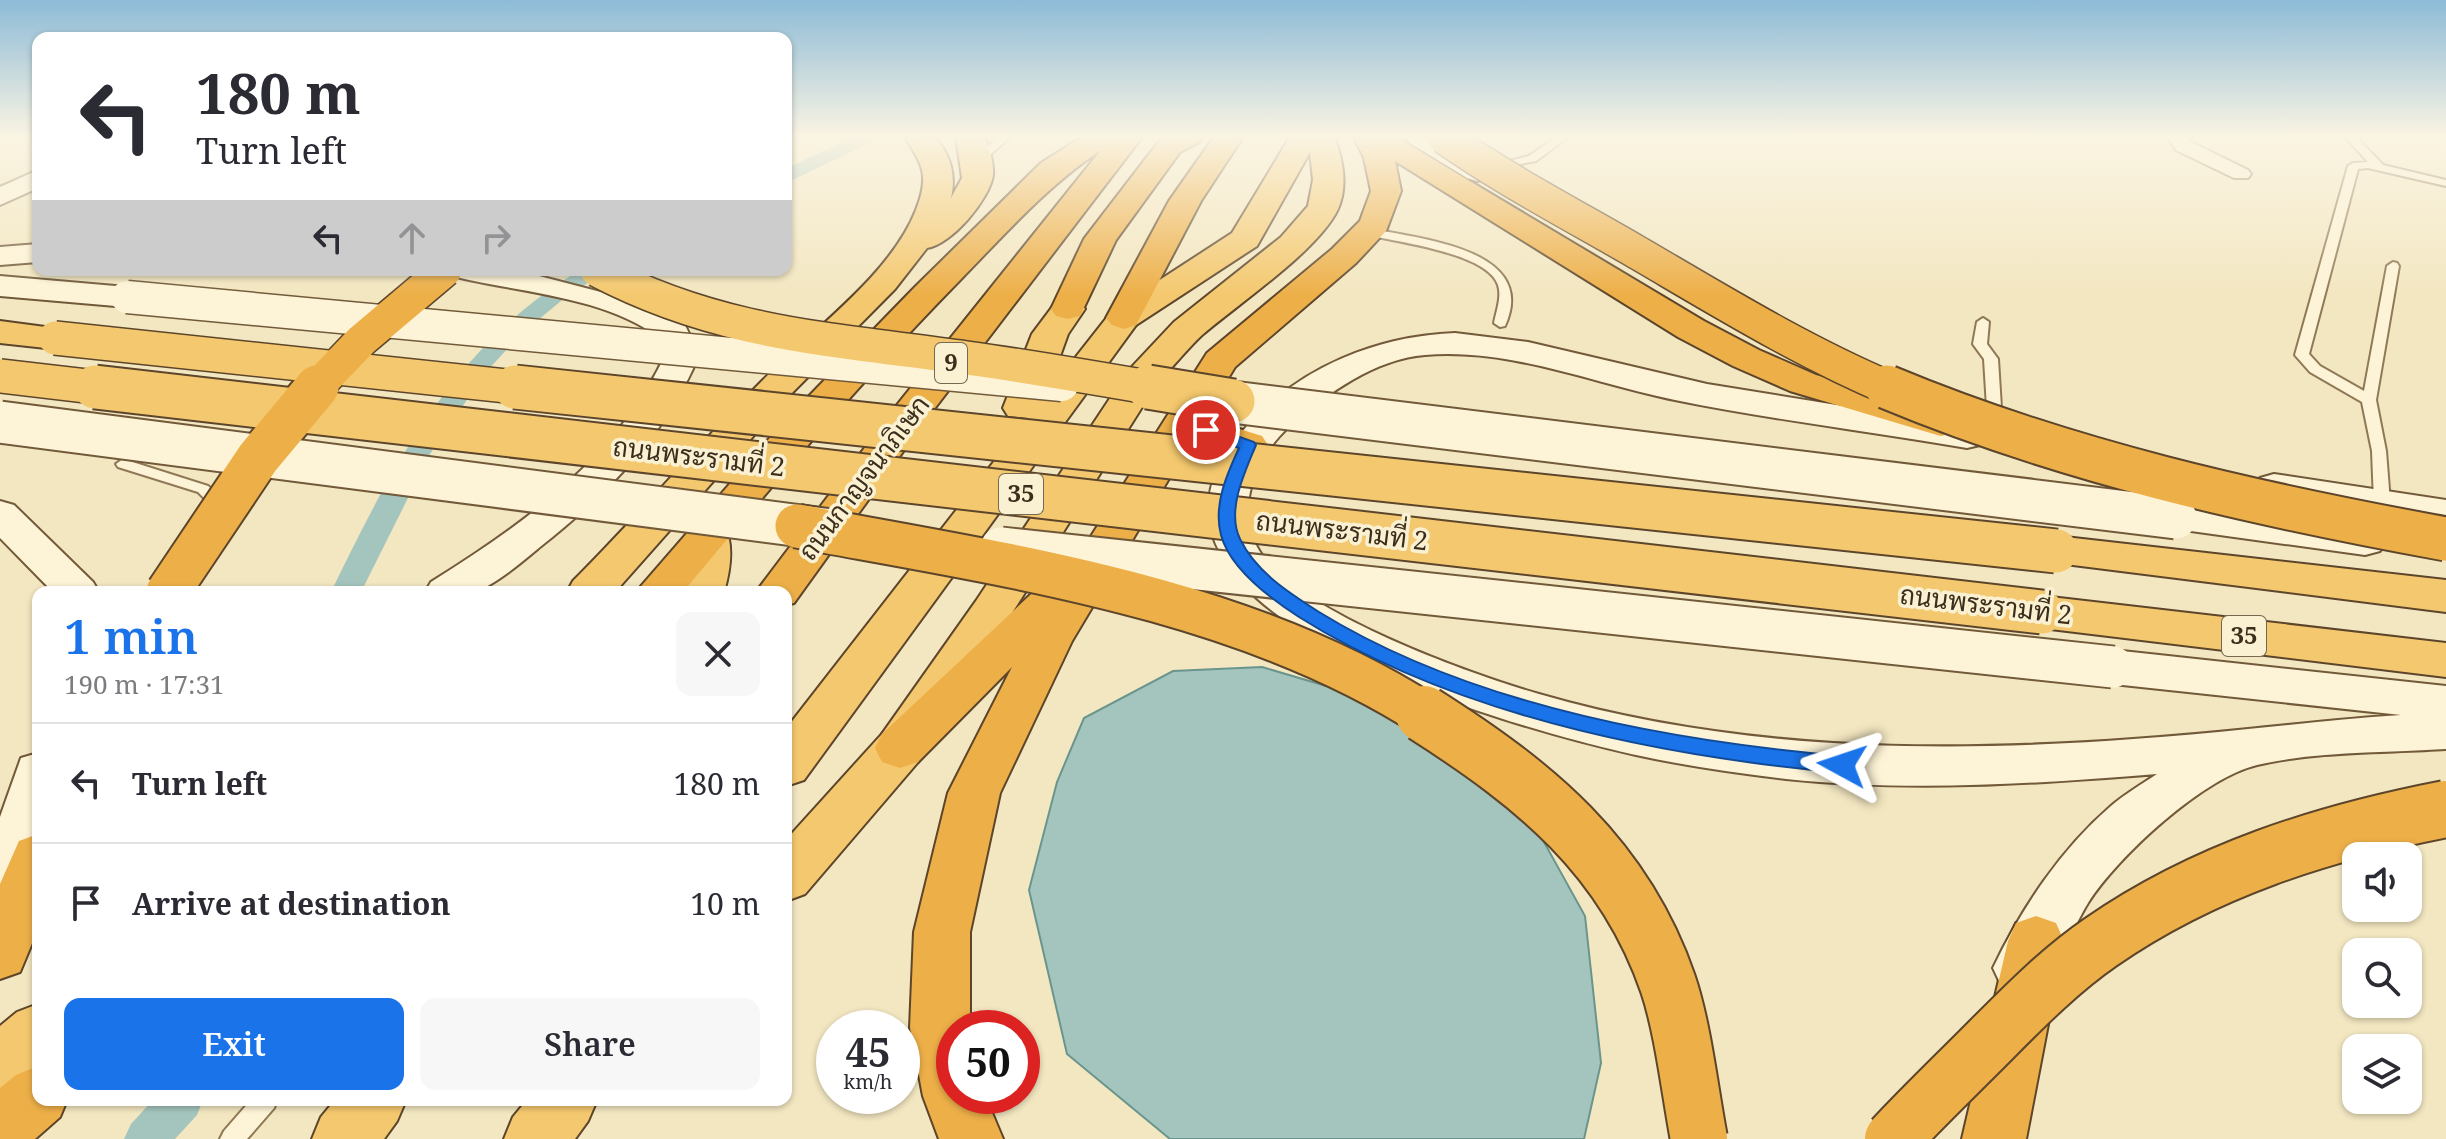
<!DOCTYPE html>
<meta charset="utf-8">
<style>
body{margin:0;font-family:"Noto Serif",Sarabun,serif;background:#f7f7f7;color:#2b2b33;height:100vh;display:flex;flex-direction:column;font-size:30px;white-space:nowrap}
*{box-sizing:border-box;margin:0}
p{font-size:26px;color:#7c7c81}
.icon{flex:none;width:44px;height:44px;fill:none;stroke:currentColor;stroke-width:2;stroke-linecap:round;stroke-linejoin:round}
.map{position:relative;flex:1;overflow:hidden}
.side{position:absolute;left:32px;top:586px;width:760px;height:520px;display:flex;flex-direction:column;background:#fff;border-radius:16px;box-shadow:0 2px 6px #0004}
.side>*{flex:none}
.guide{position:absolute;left:32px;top:32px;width:760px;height:244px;border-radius:16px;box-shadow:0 2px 6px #0004;background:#fff;color:#2b2b33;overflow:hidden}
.tools{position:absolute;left:2342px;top:842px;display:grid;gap:16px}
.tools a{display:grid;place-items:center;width:80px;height:80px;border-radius:16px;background:#fff;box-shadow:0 2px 6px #0004;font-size:40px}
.speed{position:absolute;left:816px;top:1010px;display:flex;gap:16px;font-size:40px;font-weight:700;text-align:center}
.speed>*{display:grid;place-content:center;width:104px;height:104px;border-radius:50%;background:#fff;box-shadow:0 2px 6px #0004;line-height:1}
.speed small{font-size:20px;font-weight:400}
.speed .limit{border:12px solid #d22;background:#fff;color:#111}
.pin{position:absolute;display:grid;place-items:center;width:68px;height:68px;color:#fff;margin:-34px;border:4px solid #fff;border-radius:50%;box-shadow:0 2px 8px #0007}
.me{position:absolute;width:88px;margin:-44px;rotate:275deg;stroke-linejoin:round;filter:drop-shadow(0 0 6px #0008)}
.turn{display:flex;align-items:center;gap:28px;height:168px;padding:0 32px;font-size:36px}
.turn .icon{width:104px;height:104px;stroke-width:2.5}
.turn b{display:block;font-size:56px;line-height:68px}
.lanes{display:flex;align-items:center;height:76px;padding:0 32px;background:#0003;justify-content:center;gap:40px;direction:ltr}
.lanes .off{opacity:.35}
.round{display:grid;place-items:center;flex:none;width:84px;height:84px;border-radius:16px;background:#f7f7f7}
.summary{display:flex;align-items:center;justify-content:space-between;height:136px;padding:0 32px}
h1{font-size:48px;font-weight:600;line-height:60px;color:#1a73e8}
.cta{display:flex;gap:16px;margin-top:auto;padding:16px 32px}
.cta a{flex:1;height:92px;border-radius:16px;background:#1a73e8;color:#fff;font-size:32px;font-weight:600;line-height:92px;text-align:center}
.cta a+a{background:#f7f7f7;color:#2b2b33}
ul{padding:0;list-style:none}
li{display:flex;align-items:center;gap:24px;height:120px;padding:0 32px;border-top:2px solid #e1e1e2}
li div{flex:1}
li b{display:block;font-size:30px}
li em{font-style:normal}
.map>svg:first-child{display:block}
.water{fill:#a4c5bd;stroke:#69958d;stroke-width:2}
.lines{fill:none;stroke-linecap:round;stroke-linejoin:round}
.canal{fill:#a4c5bd;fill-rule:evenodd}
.service-casing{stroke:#8f7856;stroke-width:4}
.minor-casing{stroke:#8f7856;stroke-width:4}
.tertiary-casing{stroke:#8f7856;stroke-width:4}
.secondary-casing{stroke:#715939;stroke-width:4}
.trunk-casing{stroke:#5c452b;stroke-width:4}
.motorway-casing{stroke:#5c452b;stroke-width:4}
.service{fill:#fdf3d6;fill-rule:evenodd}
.minor{fill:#fdf3d6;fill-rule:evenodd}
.tertiary{fill:#fdf3d6;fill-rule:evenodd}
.secondary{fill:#fdf3d6;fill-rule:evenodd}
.trunk{fill:#f4c86e;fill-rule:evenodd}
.motorway{fill:#edaf48;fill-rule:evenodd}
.secondary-bridge-far1-casing{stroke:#715939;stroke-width:35;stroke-linecap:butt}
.secondary-bridge-casing{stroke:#715939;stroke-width:45;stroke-linecap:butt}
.trunk-bridge-far1-casing{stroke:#5c452b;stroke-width:36;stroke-linecap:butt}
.trunk-bridge-casing{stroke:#5c452b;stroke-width:47;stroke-linecap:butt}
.motorway-bridge-far2-casing{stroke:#5c452b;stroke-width:36;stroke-linecap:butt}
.motorway-bridge-far1-casing{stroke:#5c452b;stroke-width:47;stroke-linecap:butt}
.motorway-bridge-casing{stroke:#5c452b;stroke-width:60;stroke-linecap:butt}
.secondary-bridge-far1{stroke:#fdf3d6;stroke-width:32}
.secondary-bridge{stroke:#fdf3d6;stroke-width:41}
.trunk-bridge-far1{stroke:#f4c86e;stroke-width:33}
.trunk-bridge{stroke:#f4c86e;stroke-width:43}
.motorway-bridge-far2{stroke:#edaf48;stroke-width:33}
.motorway-bridge-far1{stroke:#edaf48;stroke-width:43}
.motorway-bridge{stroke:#edaf48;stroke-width:56}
.route{fill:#1a73e8;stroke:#114b97;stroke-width:2}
.labels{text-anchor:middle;stroke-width:7;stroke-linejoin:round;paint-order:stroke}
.shield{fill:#faf1d2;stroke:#766853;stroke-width:2}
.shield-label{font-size:24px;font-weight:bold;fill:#3d2e1c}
.street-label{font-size:26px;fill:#3d2e1c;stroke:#faf1d2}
</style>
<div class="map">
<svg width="2446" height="1139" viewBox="0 0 2446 1139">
<rect width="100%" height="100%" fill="#f3e7c1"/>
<path class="water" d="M 1262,667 L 1360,696 L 1524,806 L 1585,916 L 1601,1063 L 1584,1139 L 1170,1139 L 1067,1054 L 1029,890 L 1057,782 L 1084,718 L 1173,671 Z"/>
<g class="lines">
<path class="canal" d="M 852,137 L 877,137 L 874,141 L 786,183 L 786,169 Z
M 580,270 L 607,270 L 561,301 L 521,334 L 486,372 L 430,454 L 361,592 L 331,592 C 392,466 455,344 580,270 Z
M 153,1100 L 203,1100 L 197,1115 L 175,1139 L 124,1139 L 131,1124 Z"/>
<defs>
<path id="service" d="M 999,137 L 1010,137 L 980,164 L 972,164 L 972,160 Z
M 1557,137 L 1568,137 L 1536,161 L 1494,169 L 1489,166 L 1529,156 Z
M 2345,137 L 2356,137 L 2383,165 L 2446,180 L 2446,186 L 2368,168 L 2358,169 L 2309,354 L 2320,366 L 2364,391 L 2387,266 L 2393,262 L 2397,263 L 2399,266 L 2376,400 L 2386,451 L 2390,502 L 2382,507 L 2374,502 L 2372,451 L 2362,402 L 2310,372 L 2295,355 L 2348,166 L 2353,163 L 2368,162 Z
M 1368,228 C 1418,239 1540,248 1505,326 L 1500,327 L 1494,323 C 1496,312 1502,297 1498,285 C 1487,252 1394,242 1364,234 L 1364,230 Z
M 1983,318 L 1989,322 L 1987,344 L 1998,359 L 2002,424 L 1995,428 L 1988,424 L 1984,359 L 1973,344 L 1977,322 Z
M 123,459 L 208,486 L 220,496 L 217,514 L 207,514 L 204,498 L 198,492 L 118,467 L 116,464 Z
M 251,1100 L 277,1100 L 274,1108 L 247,1139 L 220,1139 L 224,1131 Z"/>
<path id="minor" d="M 2168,137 L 2188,137 L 2191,142 L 2248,170 L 2251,174 L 2248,178 L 2234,178 L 2176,150 Z"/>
<path id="tertiary" d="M 38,170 L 38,188 L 0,205 L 0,187 Z"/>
<path id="secondary" d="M 1406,137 L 1439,137 L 1487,166 L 1491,172 L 1487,178 L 1477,181 L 1467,178 L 1410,143 Z
M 38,244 L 38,262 L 0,265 L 0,247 Z
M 451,270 L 516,270 L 647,304 L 685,325 L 699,355 C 666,435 607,494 540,547 C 522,562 501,580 480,590 C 466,597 440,592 425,592 L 431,582 C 524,524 618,457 665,355 L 660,338 C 603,296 522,293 456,277 Z
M 0,276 L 127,287 L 139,290 L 143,297 L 139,304 L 127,307 L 0,296 Z
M 1455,333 L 1528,342 L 1707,384 L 1967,426 L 1980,429 L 1986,437 L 1980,445 L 1967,448 C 1870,431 1772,420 1675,400 C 1592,383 1511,348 1425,355 C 1375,359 1328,393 1291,425 C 1257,454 1232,509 1260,552 C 1300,613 1469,674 1539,694 C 1770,761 2011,753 2248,729 C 2299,724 2349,718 2401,715 L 2113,684 L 2097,679 L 2090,667 L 2097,655 L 2113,650 L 2446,686 L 2446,749 C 2384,753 2317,751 2257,765 C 2203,778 2118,856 2088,903 C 2078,919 2050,979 2038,986 C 2033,989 2026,991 2021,993 L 2001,985 L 1993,968 C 2021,909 2061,849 2111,806 C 2125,794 2142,784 2157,774 C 2034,784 1909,792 1786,779 C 1736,773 1686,766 1636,755 C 1520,729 1077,612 1247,426 C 1300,367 1377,336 1455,333 Z
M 2274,474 L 2446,500 L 2446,526 L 2260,496 L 2254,487 L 2260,478 Z
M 0,501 L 14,505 L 93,582 L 99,592 L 53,592 L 0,538 Z
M 2176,505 L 2365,527 L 2380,531 L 2386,541 L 2380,551 L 2365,555 L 2162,527 L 2156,518 L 2162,509 Z
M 38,753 L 38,855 L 19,899 L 0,905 L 0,817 L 21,758 Z"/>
<path id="trunk" d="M 905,137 L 937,139 C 951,158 956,175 951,198 L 962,178 L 956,137 L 985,137 C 989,149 994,162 993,175 C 990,199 951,245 927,248 L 895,289 L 787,398 L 615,592 L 567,592 L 573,581 C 638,516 697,446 762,381 C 811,331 890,276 916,210 C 930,174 922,165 905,137 Z
M 1290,137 L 1334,137 C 1343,158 1348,187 1338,209 C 1319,250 1238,304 1202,335 C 1186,350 1171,369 1156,385 L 918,762 L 805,894 L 786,901 L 786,840 L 882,734 L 976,601 L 1128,371 L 1174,322 L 1281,237 L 1308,206 L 1313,180 L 1310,152 L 1257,246 L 1136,325 L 804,780 L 786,786 L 786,729 L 1028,418 L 1008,416 L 1003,408 L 1032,334 L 1056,302 L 1068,299 L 1080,302 L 1085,309 L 1068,334 L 1046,395 L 1112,311 L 1232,233 Z
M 0,321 L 68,330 L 73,338 L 68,346 L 55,349 L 0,343 Z
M 708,520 L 723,524 C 735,543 730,571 724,592 L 680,592 L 686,572 L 687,534 L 693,524 Z
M 2056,536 L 2446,580 L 2446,612 L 2041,561 L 2034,551 L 2041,541 Z
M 2042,596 L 2446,643 L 2446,677 L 2042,628 L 2026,623 L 2019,612 L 2026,601 Z
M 38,1004 L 38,1070 L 22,1084 L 0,1093 L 0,1026 L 17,1012 Z
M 335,1100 L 406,1100 L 397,1121 L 384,1139 L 312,1139 L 321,1117 Z
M 527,1100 L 597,1100 L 588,1121 L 575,1139 L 504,1139 L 513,1117 Z"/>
<path id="motorway" d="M 1082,137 L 1142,137 L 925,421 L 794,603 L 786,605 L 786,592 L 756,592 L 897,405 L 1101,150 C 1047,186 1007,232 962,278 C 864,378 773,484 683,592 L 636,592 L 781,425 L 915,287 L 1041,163 Z
M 1166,137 L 1203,137 L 1198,143 L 1180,152 L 1116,240 L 1080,316 L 1068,319 L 1056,316 L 1051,309 L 1084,239 L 1160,140 Z
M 1214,137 L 1243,137 L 1201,201 L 1136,325 L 1124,329 L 1112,325 L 1106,318 L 1169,201 Z
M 1354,137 L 1396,137 L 1704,321 L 1759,350 L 1816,375 L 1955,416 L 1960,424 L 1955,432 L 1941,436 L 1927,432 L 1790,391 L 1733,366 L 1678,337 L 1395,161 L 1401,191 L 1386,231 L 1356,263 L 1235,367 L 1204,418 L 1262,436 L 1268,445 L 1262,454 L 1248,457 L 1192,440 L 1072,641 L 1000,793 L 970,932 L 970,1028 L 954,1028 L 954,1096 L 985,1096 L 1003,1139 L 939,1139 L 923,1096 L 910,1028 L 914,932 L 948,793 L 1012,667 L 918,762 L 900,768 L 882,762 L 875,748 L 882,734 L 1044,582 L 1064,579 L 1207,353 L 1332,249 L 1360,221 L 1371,191 L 1364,158 Z
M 38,834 L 38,929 L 20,972 L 0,979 L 0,884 L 19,841 Z
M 2036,916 L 2056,923 L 2064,941 L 2026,1139 L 1962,1139 L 2008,941 L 2016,923 Z
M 38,1066 L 38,1100 L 67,1100 L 60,1117 L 35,1139 L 0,1139 L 0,1088 L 16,1075 Z"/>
</defs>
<use href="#service" class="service-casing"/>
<use href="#minor" class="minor-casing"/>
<use href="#tertiary" class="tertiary-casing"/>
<use href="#secondary" class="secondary-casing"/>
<use href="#trunk" class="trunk-casing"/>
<use href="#motorway" class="motorway-casing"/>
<use href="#service" class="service"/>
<use href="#minor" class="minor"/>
<use href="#tertiary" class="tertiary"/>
<use href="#secondary" class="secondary"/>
<use href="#trunk" class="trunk"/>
<use href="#motorway" class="motorway"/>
<defs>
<path id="secondary-bridge-far1" d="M 127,297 L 1062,385"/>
<path id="secondary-bridge" d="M 1200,398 L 2176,518
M 0,422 L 832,530
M 1001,548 L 2113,667"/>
<path id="trunk-bridge-far1" d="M 597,270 C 721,335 832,339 967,358 C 1032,367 1095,378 1159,389
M 55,338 L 534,389
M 0,376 L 112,389"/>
<path id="trunk-bridge" d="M 95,387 L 2042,612
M 515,387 L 2056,551
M 1148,387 L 1233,401"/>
<path id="motorway-bridge-far2" d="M 1444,137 C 1504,179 1569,213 1633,250 C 1717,299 1801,351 1891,389
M 315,389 L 362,340 L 445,270"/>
<path id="motorway-bridge-far1" d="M 1887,387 C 2067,462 2255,504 2446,539
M 797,526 C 1007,565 1245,598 1427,716
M 168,592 L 258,458 L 317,387"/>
<path id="motorway-bridge" d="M 1424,714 C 1534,784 1624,856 1668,984 C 1683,1028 1690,1092 1699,1139
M 1893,1139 C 1921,1109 1950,1081 1979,1052 C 2018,1013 2056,973 2101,942 C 2205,870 2323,833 2446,809"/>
</defs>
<use href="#secondary-bridge-far1" class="secondary-bridge-far1-casing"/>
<use href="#secondary-bridge" class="secondary-bridge-casing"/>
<use href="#trunk-bridge-far1" class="trunk-bridge-far1-casing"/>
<use href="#trunk-bridge" class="trunk-bridge-casing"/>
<use href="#motorway-bridge-far2" class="motorway-bridge-far2-casing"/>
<use href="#motorway-bridge-far1" class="motorway-bridge-far1-casing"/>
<use href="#motorway-bridge" class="motorway-bridge-casing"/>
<use href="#secondary-bridge-far1" class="secondary-bridge-far1"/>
<use href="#secondary-bridge" class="secondary-bridge"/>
<use href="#trunk-bridge-far1" class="trunk-bridge-far1"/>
<use href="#trunk-bridge" class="trunk-bridge"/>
<use href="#motorway-bridge-far2" class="motorway-bridge-far2"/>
<use href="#motorway-bridge-far1" class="motorway-bridge-far1"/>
<use href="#motorway-bridge" class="motorway-bridge"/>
</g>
<linearGradient id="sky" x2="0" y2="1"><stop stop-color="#8dbbd7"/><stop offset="0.46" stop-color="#faf4e3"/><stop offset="1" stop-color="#faf4e3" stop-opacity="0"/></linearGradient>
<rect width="2446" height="296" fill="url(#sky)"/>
<path class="route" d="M 1206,425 L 1254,442 L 1256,445 C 1245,472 1226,510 1240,539 C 1256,572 1289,593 1319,612 C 1470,705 1668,741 1842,756 L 1849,759 L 1852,765 L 1849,770 L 1842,773 C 1659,756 1456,716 1299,617 C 1271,599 1230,569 1221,535 C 1213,505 1227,474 1239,448 L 1200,434 L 1200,427 Z"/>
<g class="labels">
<g class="shield">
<rect x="935" y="343" width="32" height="40" rx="6"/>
<rect x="999" y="474" width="44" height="40" rx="6"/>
<rect x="2222" y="616" width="44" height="40" rx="6"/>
</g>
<g class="shield-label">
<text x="951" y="371">9</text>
<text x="1021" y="502">35</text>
<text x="2244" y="644">35</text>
</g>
<g class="street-label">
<text transform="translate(699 457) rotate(7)" y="9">ถนนพระรามที่ 2</text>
<text transform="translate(864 478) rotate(-53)" y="9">ถนนกาญจนาภิเษก</text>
<text transform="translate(1342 531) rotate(7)" y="9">ถนนพระรามที่ 2</text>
<text transform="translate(1986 605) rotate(7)" y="9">ถนนพระรามที่ 2</text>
</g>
</g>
</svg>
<div class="tools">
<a><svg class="icon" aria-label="sound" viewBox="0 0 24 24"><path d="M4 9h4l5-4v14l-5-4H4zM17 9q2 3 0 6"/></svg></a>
<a><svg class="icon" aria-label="search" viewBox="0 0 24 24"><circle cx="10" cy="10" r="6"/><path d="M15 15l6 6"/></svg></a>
<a><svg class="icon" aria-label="layers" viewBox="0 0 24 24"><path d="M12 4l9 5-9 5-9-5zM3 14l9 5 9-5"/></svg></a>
</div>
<div class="speed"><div>45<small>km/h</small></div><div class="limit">50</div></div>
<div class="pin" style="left:1206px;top:430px;background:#d93025"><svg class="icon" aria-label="arrive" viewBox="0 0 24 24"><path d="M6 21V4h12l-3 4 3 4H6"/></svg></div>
<svg class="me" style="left:1842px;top:765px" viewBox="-20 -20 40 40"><path d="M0-17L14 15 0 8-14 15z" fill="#1a73e8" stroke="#fff" stroke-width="4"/></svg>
<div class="guide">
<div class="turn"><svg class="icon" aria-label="left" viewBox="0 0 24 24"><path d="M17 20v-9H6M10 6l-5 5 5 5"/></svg><div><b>180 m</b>Turn left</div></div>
<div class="lanes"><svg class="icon" aria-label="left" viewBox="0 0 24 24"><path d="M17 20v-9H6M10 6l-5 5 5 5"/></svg><svg class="icon off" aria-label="ahead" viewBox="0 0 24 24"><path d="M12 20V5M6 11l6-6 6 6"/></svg><svg class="icon off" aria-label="right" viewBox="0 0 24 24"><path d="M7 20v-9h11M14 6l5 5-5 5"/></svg></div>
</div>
<section class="side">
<div class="summary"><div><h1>1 min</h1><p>190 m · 17:31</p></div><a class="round"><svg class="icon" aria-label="close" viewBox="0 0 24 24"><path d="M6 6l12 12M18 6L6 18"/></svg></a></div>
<ul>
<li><svg class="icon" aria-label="left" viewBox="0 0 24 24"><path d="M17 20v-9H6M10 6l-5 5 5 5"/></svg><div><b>Turn left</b></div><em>180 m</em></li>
<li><svg class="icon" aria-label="arrive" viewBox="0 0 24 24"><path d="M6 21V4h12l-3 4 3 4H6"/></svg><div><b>Arrive at destination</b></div><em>10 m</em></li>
</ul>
<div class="cta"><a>Exit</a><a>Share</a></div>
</section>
</div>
